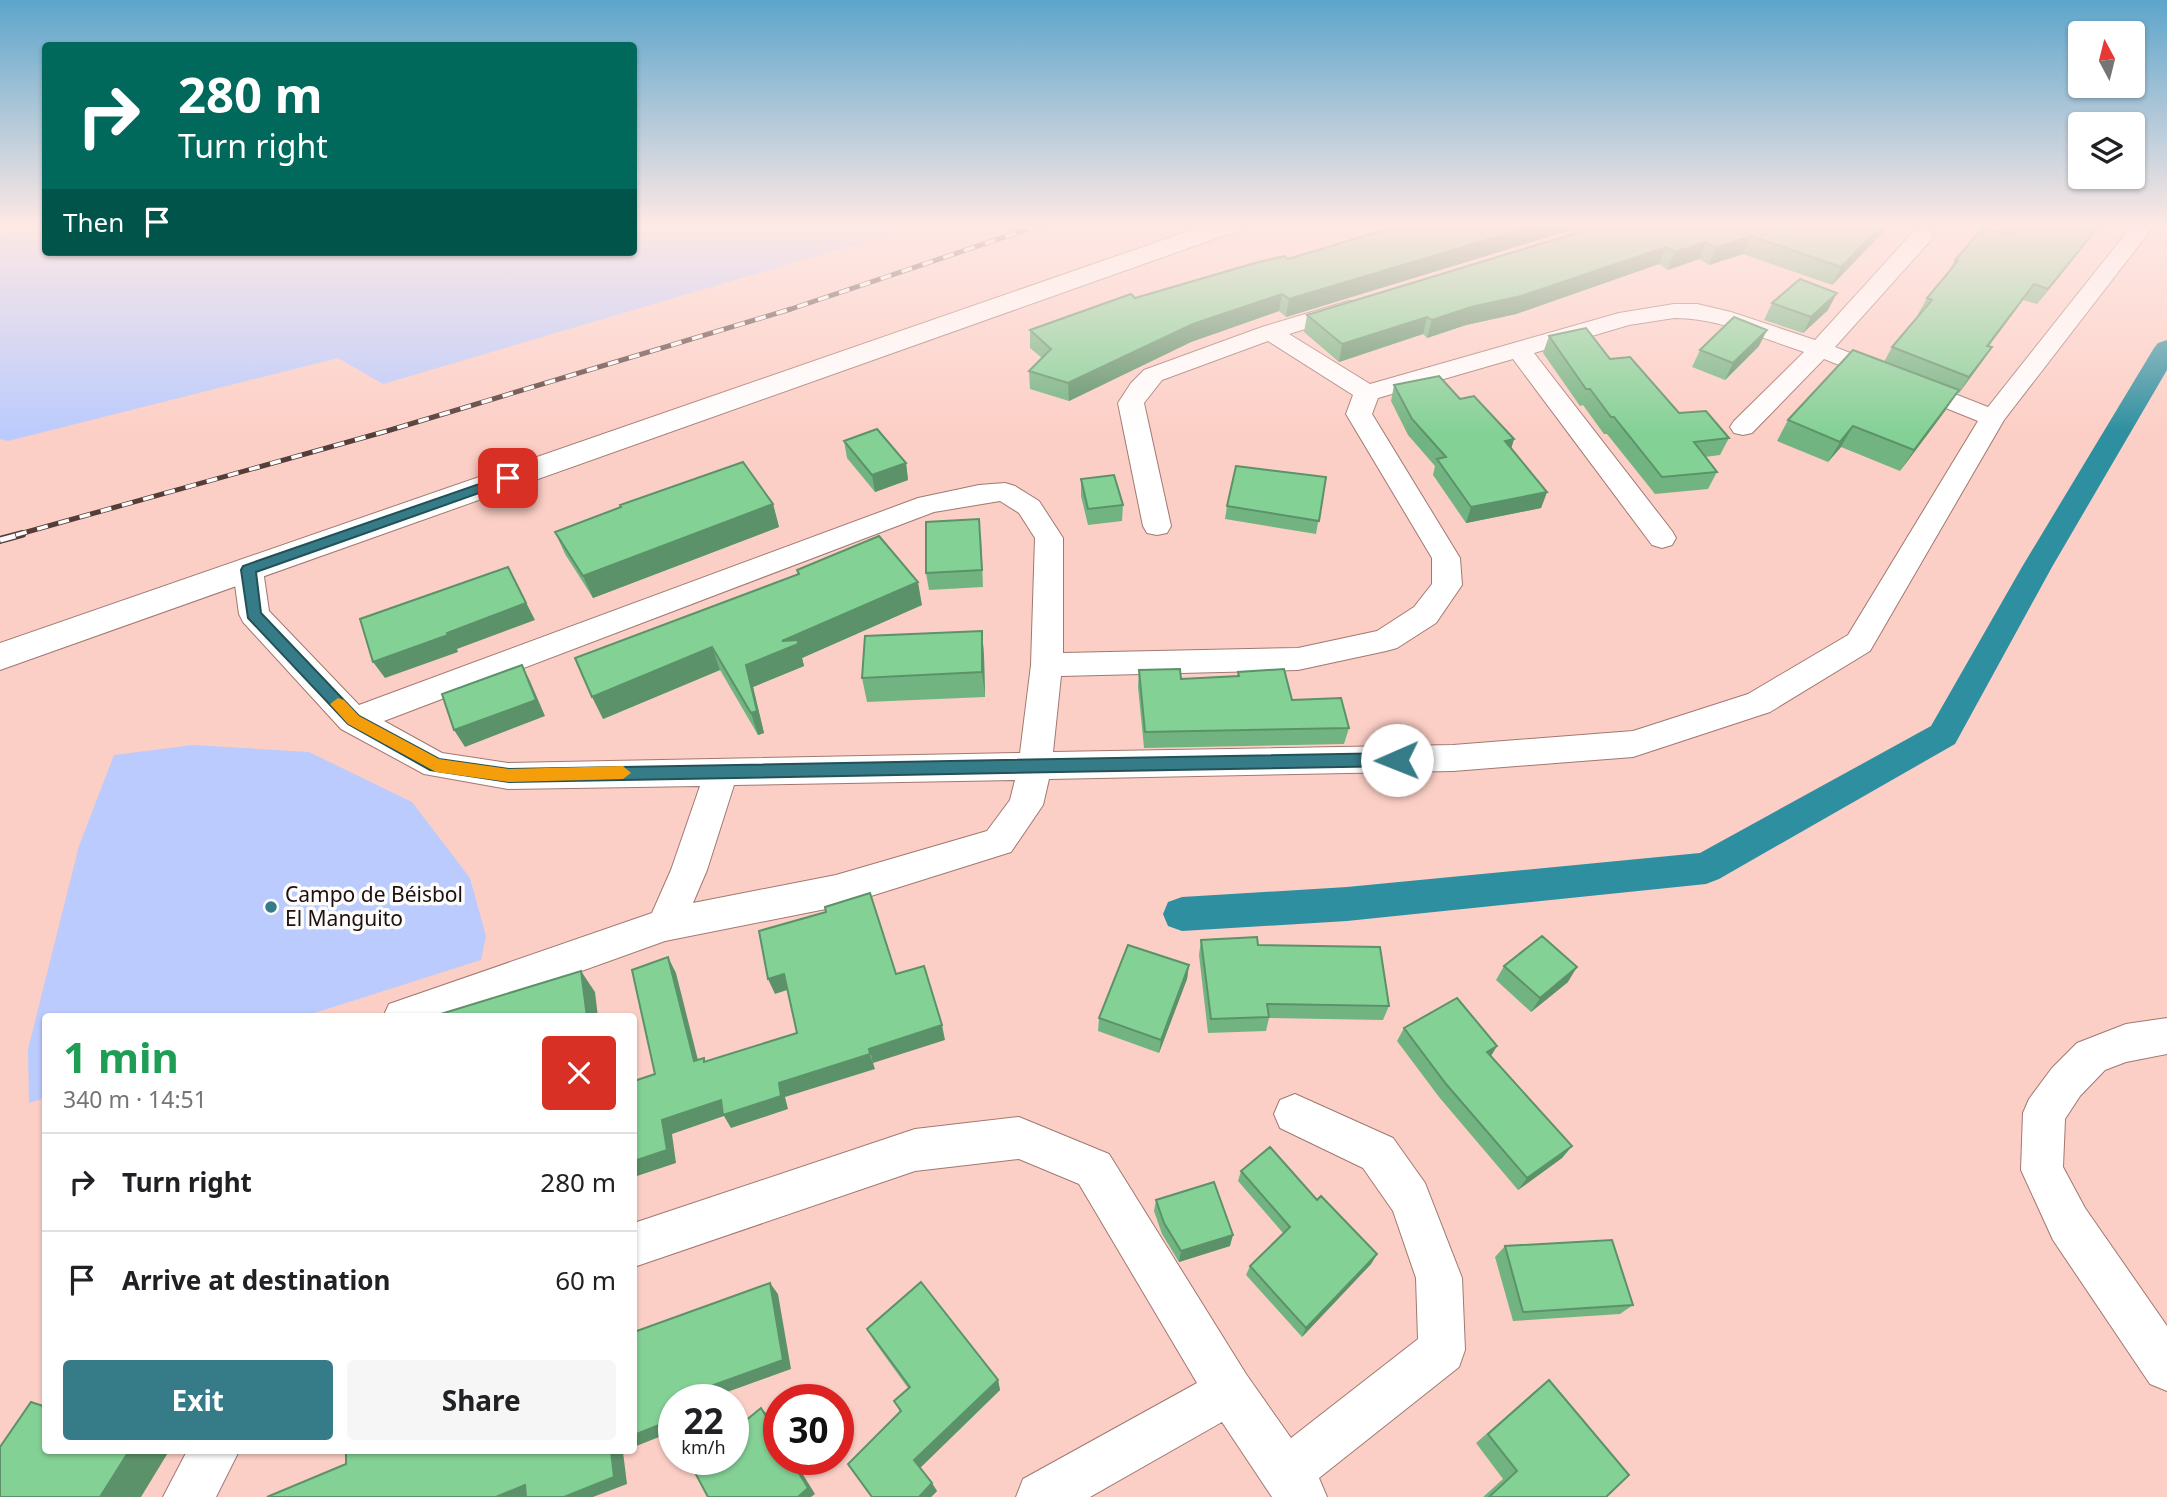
<!DOCTYPE html>
<meta charset="utf-8">
<style>
body{margin:0;font-family:"Noto Sans",sans-serif;background:#f6f6f6;color:#202124;height:100vh;display:flex;flex-direction:column;font-size:26px;white-space:nowrap}
*{box-sizing:border-box;margin:0}
p{font-size:23px;color:#757577}
.icon{flex:none;width:38px;height:38px;fill:none;stroke:currentColor;stroke-width:2;stroke-linecap:round;stroke-linejoin:round}
.map{position:relative;flex:1;overflow:hidden}
.details{position:absolute;left:42px;top:1013px;width:595px;height:441px;display:flex;flex-direction:column;background:#fff;border-radius:7px;box-shadow:0 2px 5px #0004}
.details>*{flex:none}
.guide{position:absolute;left:42px;top:42px;width:595px;height:214px;border-radius:7px;box-shadow:0 2px 5px #0004;background:#00695c;color:#fff;overflow:hidden}
.needle{width:46px;rotate:353deg}
.buttons{position:absolute;left:2068px;top:21px;display:grid;gap:14px}
.buttons a{display:grid;place-items:center;width:77px;height:77px;border-radius:7px;background:#fff;box-shadow:0 2px 5px #0004;font-size:35px}
.speed{position:absolute;left:658px;top:1384px;display:flex;gap:14px;font-size:35px;font-weight:700;text-align:center}
.speed>*{display:grid;place-content:center;width:91px;height:91px;border-radius:50%;background:#fff;box-shadow:0 2px 5px #0004;line-height:1}
.speed small{font-size:18px;font-weight:400}
.speed .limit{border:10px solid #d22;background:#fff;color:#111}
.pin{position:absolute;display:grid;place-items:center;width:60px;height:60px;color:#fff;margin:-30px;border-radius:14px;box-shadow:0 4px 10px #0006}
.me{position:absolute;width:77px;margin:-38px;rotate:269deg;stroke-linejoin:round;filter:drop-shadow(0 0 5px #0008)}
.turn{display:flex;align-items:center;gap:24px;height:147px;padding:0 21px;font-size:32px}
.turn .icon{width:91px;height:91px;stroke-width:2.5}
.turn b{display:block;font-size:49px;line-height:60px}
.then{display:flex;align-items:center;height:66px;padding:0 21px;background:#0003;gap:14px;font-size:26px}
.round{display:grid;place-items:center;flex:none;width:74px;height:74px;border-radius:7px;background:#f6f6f6}
.headline{display:flex;align-items:center;justify-content:space-between;height:119px;padding:0 21px}
h1{font-size:42px;font-weight:700;line-height:52px;color:#1e9e55}
.button{display:flex;gap:14px;margin-top:auto;padding:14px 21px}
.button a{flex:1;height:80px;border-radius:7px;background:#367c88;color:#fff;font-size:28px;font-weight:700;line-height:80px;text-align:center}
.button a+a{background:#f6f6f6;color:#202124}
ul{padding:0;list-style:none}
li{display:flex;align-items:center;gap:21px;height:98px;padding:0 21px;border-top:2px solid #e0e0e0}
li div{flex:1}
li b{display:block;font-size:26px}
li em{font-style:normal}
.map>svg:first-child{display:block}
.green{fill:#bbcbfd}
.lines{fill:none;stroke-linecap:round;stroke-linejoin:round}
.canal{fill:#2d8f9f;fill-rule:evenodd}
.minor-casing{stroke:#a17870;stroke-width:2}
.primary-casing{stroke:#a17870;stroke-width:2}
.minor{fill:#fff;fill-rule:evenodd}
.primary{fill:#fff;fill-rule:evenodd}
.rail-far1-casing{stroke:#553e3a;stroke-width:5}
.rail-casing{stroke:#553e3a;stroke-width:8}
.rail-far1{stroke:#fcfcfc;stroke-width:3.5;stroke-dasharray:11;stroke-linecap:butt}
.rail{stroke:#fcfcfc;stroke-width:5;stroke-dasharray:16;stroke-linecap:butt}
.wall{fill:#72b481}
.shaded-wall{fill:#5c9269}
.building{fill:#84d196;stroke:#5c9269;stroke-width:2}
.route{fill:#367c88;stroke:#235158;stroke-width:2}
.slow{fill:#f59e0b}
.poi-dot{fill:#367c88;stroke:#fcfcfc;stroke-width:2.5}
.labels{text-anchor:middle;stroke-width:7;stroke-linejoin:round;paint-order:stroke}
.poi-label{font-size:21px;fill:#1f100d;stroke:#fcfcfc;text-anchor:start}
</style>
<div class="map">
<svg width="2167" height="1497" viewBox="0 0 2167 1497">
<rect width="100%" height="100%" fill="#fccfc6"/>
<path class="green" d="M 634,223 L 928,223 L 383,384 L 338,358 L 8,441 L 0,439 L 0,233 L 45,228 L 46,252 L 634,252 Z
M 193,745 L 309,752 L 412,802 L 470,878 L 486,936 L 481,960 L 302,1017 L 46,1017 L 45,1098 L 29,1103 L 28,1049 L 79,846 L 114,755 Z"/>
<g class="lines">
<path class="canal" d="M 2167,340 L 2167,370 L 2052,567 L 1955,744 L 1719,879 L 1706,884 L 1347,921 L 1182,931 L 1168,926 L 1163,914 L 1168,902 L 1182,897 L 1347,887 L 1700,853 L 1931,726 L 2022,567 L 2154,348 L 2158,343 Z"/>
<defs>
<path id="minor" d="M 2134,223 L 2156,223 L 2004,420 L 1870,651 L 1770,712 L 1633,757 L 1453,771 L 1049,779 L 1043,805 L 1011,852 L 836,907 L 665,941 L 454,1017 L 383,1017 L 389,1004 L 652,913 L 671,870 L 700,786 L 508,789 L 424,774 L 341,729 L 243,622 L 239,614 L 233,570 L 238,563 L 248,560 L 258,563 L 263,570 L 269,611 L 359,705 L 918,498 L 979,485 L 1005,483 L 1015,486 L 1039,501 L 1063,538 L 1063,653 L 1298,648 L 1377,631 L 1414,607 L 1432,584 L 1432,558 L 1346,414 L 1353,395 L 1268,341 L 1162,380 L 1144,403 L 1171,526 L 1167,533 L 1157,535 L 1147,533 L 1143,526 L 1118,403 L 1131,383 L 1144,370 L 1262,327 L 1349,301 L 1357,303 L 1361,308 L 1357,313 L 1289,334 L 1370,384 L 1619,313 L 1674,304 L 1697,304 L 1731,312 L 1815,340 L 1914,231 L 1930,231 L 1933,236 L 1930,241 L 1835,347 L 1988,407 ZM 1674,318 C 1719,318 1761,338 1804,352 L 1734,421 L 1730,427 L 1734,433 L 1743,435 L 1752,433 L 1824,359 L 1978,421 L 1848,635 L 1748,694 L 1633,731 L 1453,745 L 1053,752 L 1061,676 L 1298,670 L 1386,651 L 1397,648 L 1436,623 L 1462,585 L 1460,558 L 1372,414 L 1378,398 L 1513,359 L 1652,545 L 1662,548 L 1672,545 L 1676,538 L 1672,531 L 1534,353 L 1629,325 ZM 1000,501 L 1019,513 L 1035,538 L 1031,665 L 1020,753 L 508,763 L 442,753 L 384,721 L 934,512 ZM 1015,780 L 1010,800 L 987,831 L 836,875 L 693,903 L 707,870 L 734,785 Z
M 2167,1018 L 2167,1054 L 2126,1062 L 2105,1070 L 2080,1096 L 2065,1119 L 2063,1167 L 2085,1208 L 2167,1326 L 2167,1391 L 2150,1384 L 2053,1240 L 2021,1170 L 2023,1113 L 2029,1099 L 2052,1068 L 2077,1043 L 2126,1024 Z
M 1295,1094 L 1393,1138 L 1425,1183 L 1462,1278 L 1465,1350 L 1459,1367 L 1319,1478 L 1327,1497 L 1272,1497 L 1222,1422 L 1090,1497 L 1016,1497 L 1023,1479 L 1197,1383 L 1079,1184 L 1019,1159 L 915,1171 L 634,1267 L 634,1223 L 915,1129 L 1019,1117 L 1109,1154 L 1246,1374 L 1291,1438 L 1418,1339 L 1416,1278 L 1393,1211 L 1363,1168 L 1280,1128 L 1274,1114 L 1280,1100 Z
M 187,1451 L 239,1451 L 216,1497 L 163,1497 Z"/>
<path id="primary" d="M 1212,223 L 1248,223 L 1245,228 L 0,670 L 0,643 Z"/>
</defs>
<use href="#minor" class="minor-casing"/>
<use href="#primary" class="primary-casing"/>
<use href="#minor" class="minor"/>
<use href="#primary" class="primary"/>
<defs>
<path id="rail-far1" d="M 16,535 L 387,431 L 791,309 L 1046,223"/>
<path id="rail" d="M 0,540 L 22,534"/>
</defs>
<use href="#rail-far1" class="rail-far1-casing"/>
<use href="#rail" class="rail-casing"/>
<use href="#rail-far1" class="rail-far1"/>
<use href="#rail" class="rail"/>
</g>
<path class="wall" d="M 1389,223 L 1594,223 L 1286,317 L 1279,311 L 1191,342 L 1069,401 L 1030,389 L 1029,371 L 1042,358 L 1030,348 L 1030,330 L 1135,298 L 1288,259 L 1387,229 Z
M 1609,223 L 1892,223 L 1832,285 L 1743,254 L 1709,265 L 1699,259 L 1668,270 L 1659,264 L 1516,314 L 1466,325 L 1427,338 L 1423,334 L 1339,362 L 1304,332 L 1307,315 Z
M 2034,232 L 2092,236 L 2037,304 L 2023,300 L 1989,346 L 1992,347 L 1981,363 L 1959,393 L 1957,392 L 1945,411 L 1900,471 L 1841,447 L 1828,462 L 1777,441 L 1788,420 L 1884,362 L 1892,347 L 1920,314 L 1918,314 L 1927,298 L 1946,275 L 1955,260 L 2009,234 Z
M 1772,303 L 1828,310 L 1803,333 L 1764,320 Z
M 1549,336 L 1610,359 L 1679,413 L 1729,438 L 1720,455 L 1705,457 L 1717,472 L 1708,489 L 1655,494 L 1607,434 L 1604,434 L 1583,405 L 1580,406 L 1543,353 Z
M 1759,346 L 1725,380 L 1692,367 L 1700,350 Z
M 1394,385 L 1514,439 L 1511,449 L 1547,492 L 1541,508 L 1466,523 L 1433,475 L 1435,466 L 1408,435 L 1391,401 Z
M 844,441 L 906,463 L 908,480 L 875,492 L 847,458 Z
M 1326,477 L 1316,534 L 1225,519 L 1227,506 Z
M 1081,479 L 1123,505 L 1122,521 L 1088,525 L 1081,496 Z
M 773,504 L 779,527 L 593,598 L 565,554 L 555,532 Z
M 981,536 L 983,587 L 929,590 L 926,573 Z
M 797,570 L 922,605 L 802,658 L 804,666 L 753,687 L 764,733 L 758,735 L 720,670 L 603,719 L 798,574 Z
M 982,631 L 984,656 L 985,697 L 867,702 L 862,678 Z
M 1139,670 L 1181,679 L 1237,676 L 1238,672 L 1349,728 L 1344,744 L 1144,748 L 1138,687 Z
M 1201,940 L 1258,945 L 1389,1006 L 1383,1020 L 1269,1018 L 1266,1031 L 1208,1033 L 1199,955 Z
M 1189,965 L 1187,979 L 1159,1053 L 1098,1031 L 1099,1018 Z
M 1504,966 L 1568,982 L 1531,1012 L 1496,980 Z
M 1404,1028 L 1497,1046 L 1491,1056 L 1572,1146 L 1562,1158 L 1518,1190 L 1439,1097 L 1397,1041 Z
M 1241,1171 L 1317,1200 L 1377,1254 L 1371,1264 L 1302,1337 L 1246,1275 L 1250,1266 L 1283,1233 L 1238,1181 Z
M 1156,1200 L 1230,1246 L 1179,1262 L 1162,1234 L 1154,1211 Z
M 1505,1246 L 1633,1305 L 1620,1314 L 1513,1321 L 1495,1257 Z
M 867,1329 L 998,1380 L 1000,1390 L 920,1468 L 937,1491 L 931,1497 L 872,1497 L 900,1411 L 894,1401 L 908,1388 L 874,1341 Z
M 1549,1380 L 1606,1497 L 1483,1497 L 1503,1479 L 1476,1443 L 1535,1391 Z"/>
<path class="shaded-wall" d="M 1543,223 L 1594,223 L 1286,317 L 1289,299 Z
M 1884,223 L 1892,223 L 1832,285 L 1841,267 Z
M 2101,223 L 2092,236 L 2037,304 L 2048,289 Z
M 1751,236 L 1743,254 L 1709,265 L 1716,248 Z
M 1706,242 L 1699,259 L 1668,270 L 1675,252 Z
M 1666,247 L 1659,264 L 1516,314 L 1466,325 L 1427,338 L 1432,320 Z
M 2034,284 L 2023,300 L 1977,361 L 1987,346 Z
M 1837,293 L 1828,310 L 1803,333 L 1811,317 Z
M 1282,294 L 1279,311 L 1191,342 L 1069,401 L 1068,383 L 1193,324 Z
M 1427,317 L 1423,334 L 1339,362 L 1342,344 Z
M 1767,330 L 1759,346 L 1725,380 L 1733,363 Z
M 1992,347 L 1981,363 L 1959,393 L 1969,377 Z
M 1959,390 L 1945,411 L 1900,471 L 1914,450 Z
M 1853,426 L 1841,447 L 1828,462 L 1840,442 Z
M 1514,439 L 1509,455 L 1505,441 Z
M 906,463 L 908,480 L 875,492 L 872,475 Z
M 1547,492 L 1541,508 L 1466,523 L 1471,507 Z
M 773,504 L 779,527 L 593,598 L 583,576 Z
M 508,567 L 535,620 L 457,649 L 458,652 L 385,678 L 373,662 L 447,633 Z
M 918,582 L 922,605 L 802,658 L 804,666 L 753,687 L 764,733 L 758,735 L 751,713 L 746,665 L 782,641 Z
M 982,631 L 984,656 L 985,697 L 982,672 Z
M 712,647 L 720,670 L 603,719 L 592,697 Z
M 522,665 L 530,681 L 545,716 L 465,747 L 454,730 Z
M 668,957 L 676,973 L 702,1076 L 694,1061 Z
M 1189,965 L 1187,979 L 1159,1053 L 1161,1040 Z
M 1577,967 L 1568,982 L 1531,1012 L 1540,998 Z
M 581,971 L 595,992 L 598,1017 L 587,1017 Z
M 784,974 L 790,989 L 775,994 L 768,979 Z
M 942,1025 L 945,1040 L 873,1063 L 869,1049 Z
M 1497,1046 L 1489,1059 L 1487,1052 Z
M 870,1054 L 875,1069 L 785,1097 L 788,1109 L 731,1128 L 724,1116 L 672,1134 L 676,1163 L 634,1177 L 634,1161 L 662,1120 L 721,1100 Z
M 1572,1146 L 1562,1158 L 1518,1190 L 1527,1178 Z
M 1233,1235 L 1230,1246 L 1179,1262 L 1181,1251 Z
M 1377,1254 L 1371,1264 L 1302,1337 L 1306,1328 Z
M 770,1283 L 778,1294 L 791,1369 L 705,1400 L 683,1400 L 683,1396 Z
M 998,1380 L 1000,1390 L 920,1468 L 914,1460 Z
M 761,1408 L 769,1416 L 779,1433 L 779,1438 Z
M 674,1419 L 674,1431 L 634,1447 L 634,1435 Z
M 129,1451 L 169,1451 L 141,1497 L 100,1497 Z
M 611,1451 L 625,1451 L 623,1452 L 627,1484 L 593,1497 L 564,1497 Z
M 791,1460 L 794,1460 L 815,1494 L 811,1497 L 798,1497 Z
M 932,1483 L 937,1491 L 931,1497 L 919,1497 Z
M 525,1485 L 527,1497 L 496,1497 Z"/>
<path class="building" d="M 1393,223 L 1543,223 L 1289,299 L 1282,294 L 1193,324 L 1068,383 L 1029,371 L 1051,349 L 1030,330 L 1131,294 L 1135,298 L 1255,263 L 1284,256 L 1288,259 L 1397,226 Z
M 1609,223 L 1884,223 L 1841,267 L 1751,236 L 1716,248 L 1706,242 L 1675,252 L 1666,247 L 1521,296 L 1471,307 L 1432,320 L 1427,317 L 1342,344 L 1307,315 Z
M 2041,223 L 2101,223 L 2048,289 L 2034,284 L 1987,346 L 1992,347 L 1969,377 L 1892,347 L 1932,300 L 1927,298 L 1958,261 L 1955,260 L 1984,227 L 2009,234 L 2016,226 L 2034,232 Z
M 1800,279 L 1837,293 L 1811,317 L 1772,303 Z
M 1734,317 L 1767,330 L 1733,363 L 1700,350 Z
M 1586,328 L 1610,359 L 1630,357 L 1679,413 L 1706,411 L 1729,438 L 1694,442 L 1717,472 L 1662,477 L 1614,417 L 1611,417 L 1590,389 L 1586,389 L 1549,336 Z
M 1853,350 L 1959,390 L 1914,450 L 1853,426 L 1840,442 L 1788,420 Z
M 1439,376 L 1460,399 L 1474,396 L 1514,439 L 1505,441 L 1547,492 L 1471,507 L 1437,459 L 1446,457 L 1412,419 L 1394,385 Z
M 877,429 L 906,463 L 872,475 L 844,441 Z
M 743,462 L 773,504 L 583,576 L 555,532 L 621,507 L 620,505 Z
M 1236,466 L 1326,477 L 1319,521 L 1227,506 Z
M 1114,475 L 1123,505 L 1088,509 L 1081,479 Z
M 979,519 L 982,570 L 926,573 L 926,522 Z
M 879,536 L 918,582 L 782,641 L 798,640 L 798,644 L 746,665 L 757,711 L 751,713 L 712,647 L 592,697 L 575,658 L 799,574 L 797,570 Z
M 508,567 L 526,603 L 447,633 L 448,635 L 373,662 L 360,619 Z
M 982,631 L 982,672 L 862,678 L 865,636 Z
M 522,665 L 536,700 L 454,730 L 442,694 Z
M 1180,669 L 1181,679 L 1239,676 L 1238,672 L 1284,669 L 1292,700 L 1341,698 L 1349,728 L 1145,732 L 1139,670 Z
M 870,893 L 896,974 L 924,966 L 942,1025 L 869,1049 L 870,1054 L 779,1083 L 781,1096 L 723,1115 L 721,1100 L 662,1120 L 667,1150 L 634,1161 L 634,1081 L 655,1074 L 632,970 L 668,957 L 694,1061 L 704,1058 L 704,1062 L 797,1033 L 784,974 L 768,979 L 759,931 L 826,912 L 825,907 Z
M 1542,936 L 1577,967 L 1540,998 L 1504,966 Z
M 1257,937 L 1258,945 L 1380,947 L 1389,1006 L 1267,1004 L 1269,1017 L 1211,1019 L 1201,940 Z
M 1128,945 L 1189,965 L 1161,1040 L 1099,1018 Z
M 581,971 L 587,1017 L 431,1017 Z
M 1457,998 L 1497,1046 L 1487,1052 L 1572,1146 L 1527,1178 L 1446,1084 L 1404,1028 Z
M 1270,1147 L 1317,1200 L 1321,1196 L 1377,1254 L 1306,1328 L 1250,1266 L 1290,1227 L 1241,1171 Z
M 1214,1182 L 1233,1235 L 1181,1251 L 1164,1223 L 1156,1200 Z
M 1612,1240 L 1633,1305 L 1523,1312 L 1505,1246 Z
M 921,1282 L 998,1380 L 914,1460 L 932,1483 L 919,1497 L 872,1497 L 848,1464 L 901,1411 L 894,1401 L 910,1387 L 867,1329 Z
M 770,1283 L 783,1360 L 683,1396 L 683,1400 L 674,1400 L 674,1419 L 634,1435 L 634,1332 Z
M 1549,1380 L 1629,1475 L 1606,1497 L 1489,1497 L 1517,1471 L 1488,1434 Z
M 31,1402 L 46,1407 L 46,1451 L 129,1451 L 100,1497 L 0,1497 L 0,1447 Z
M 761,1408 L 779,1438 L 779,1460 L 791,1460 L 808,1488 L 798,1497 L 708,1497 L 691,1465 L 697,1460 L 733,1460 L 733,1431 Z
M 346,1451 L 611,1451 L 614,1477 L 564,1497 L 526,1497 L 525,1485 L 496,1497 L 267,1497 L 346,1464 Z"/>
<linearGradient id="sky" x2="0" y2="1"><stop stop-color="#5da5cb"/><stop offset="0.52" stop-color="#fee9e5"/><stop offset="1" stop-color="#fee9e5" stop-opacity="0"/></linearGradient>
<rect width="2167" height="433" fill="url(#sky)"/>
<path class="route" d="M 508,474 L 513,476 L 513,481 L 256,572 L 261,613 L 359,716 L 439,759 L 509,769 L 1397,753 L 1405,760 L 1397,766 L 509,782 L 430,770 L 348,724 L 248,618 L 241,570 L 243,566 Z"/>
<path class="slow" d="M 338,698 L 344,700 L 359,716 L 439,759 L 509,769 L 623,766 L 631,773 L 623,779 L 509,782 L 436,772 L 348,724 L 330,704 Z"/>
<circle class="poi-dot" cx="271" cy="907" r="7"/>
<g class="labels">
<g class="poi-label">
<text x="285" y="902">Campo de Béisbol<tspan x="285" dy="24">El Manguito</tspan></text>
</g>
</g>
</svg>
<div class="buttons">
<a><svg class="needle" viewBox="-14 -14 28 28"><path d="M0-13l5 13h-10z" fill="#e53935"/><path d="M0 13l5-13h-10z" fill="#757577"/></svg></a>
<a><svg class="icon" aria-label="layers" viewBox="0 0 24 24"><path d="M12 4l9 5-9 5-9-5zM3 14l9 5 9-5"/></svg></a>
</div>
<div class="speed"><div>22<small>km/h</small></div><div class="limit">30</div></div>
<div class="pin" style="left:508px;top:478px;background:#d93025"><svg class="icon" aria-label="arrive" viewBox="0 0 24 24"><path d="M6 21V4h12l-3 4 3 4H6"/></svg></div>
<svg class="me" style="left:1397px;top:760px" viewBox="-20 -20 40 40"><circle r="19" fill="#fff"/><path d="M0-13L10 11 0 6-10 11z" fill="#367c88"/></svg>
<div class="guide">
<div class="turn"><svg class="icon" aria-label="right" viewBox="0 0 24 24"><path d="M7 20v-9h11M14 6l5 5-5 5"/></svg><div><b>280 m</b>Turn right</div></div>
<div class="then">Then<svg class="icon" aria-label="arrive" viewBox="0 0 24 24"><path d="M6 21V4h12l-3 4 3 4H6"/></svg></div>
</div>
<section class="details">
<div class="headline"><div><h1>1 min</h1><p>340 m · 14:51</p></div><a class="round" style="background:#d93025;color:#fff"><svg class="icon" aria-label="close" viewBox="0 0 24 24"><path d="M6 6l12 12M18 6L6 18"/></svg></a></div>
<ul>
<li><svg class="icon" aria-label="right" viewBox="0 0 24 24"><path d="M7 20v-9h11M14 6l5 5-5 5"/></svg><div><b>Turn right</b></div><em>280 m</em></li>
<li><svg class="icon" aria-label="arrive" viewBox="0 0 24 24"><path d="M6 21V4h12l-3 4 3 4H6"/></svg><div><b>Arrive at destination</b></div><em>60 m</em></li>
</ul>
<div class="button"><a>Exit</a><a>Share</a></div>
</section>
</div>
